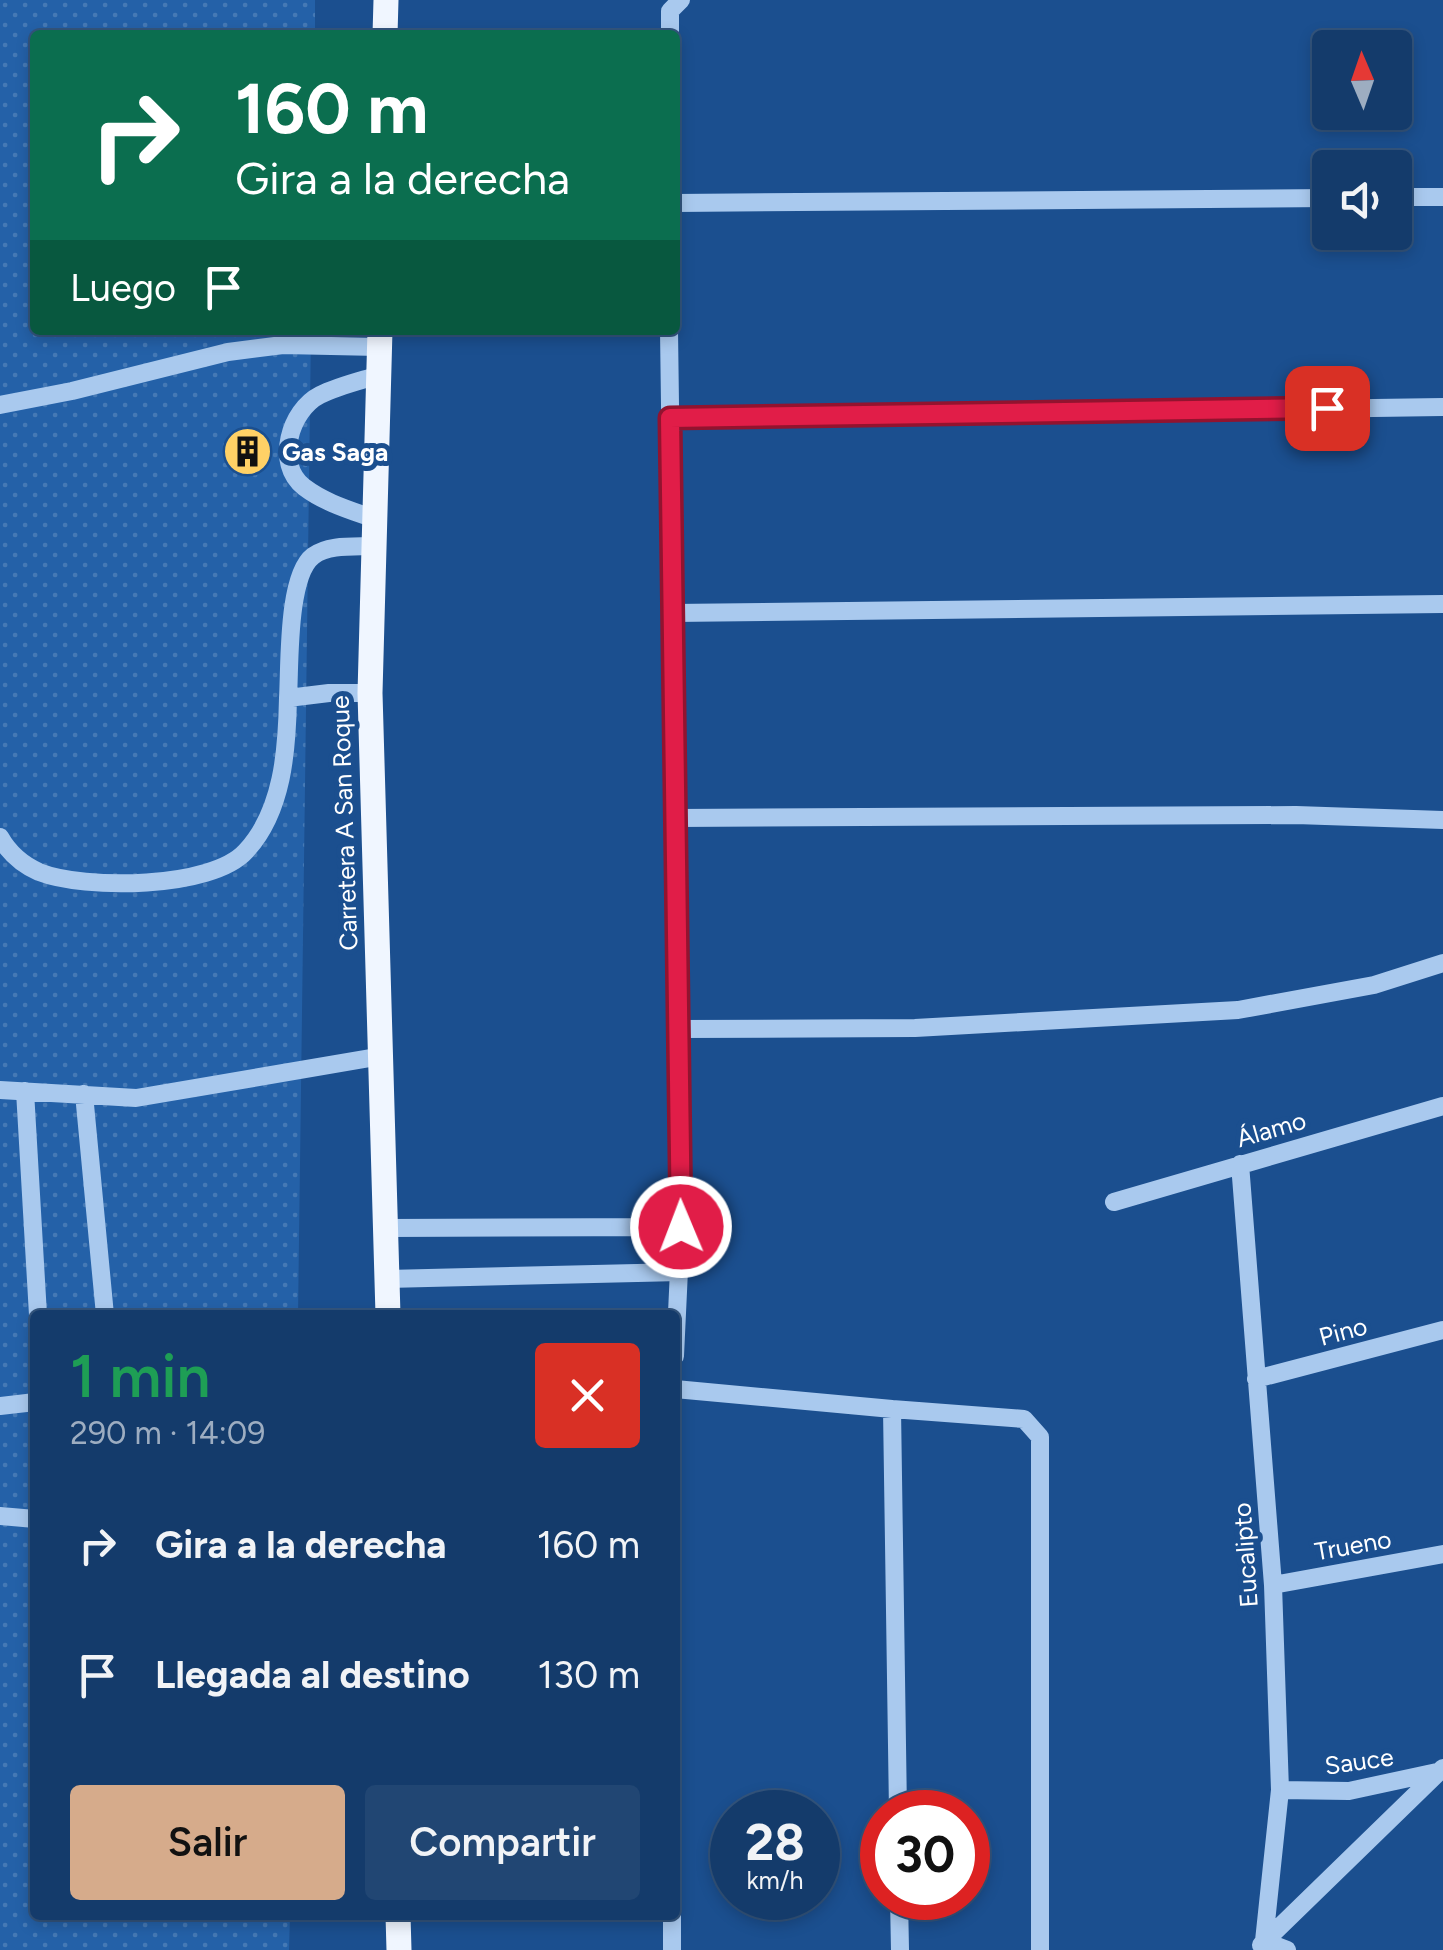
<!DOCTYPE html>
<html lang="es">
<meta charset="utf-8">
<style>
body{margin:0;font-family:Figtree,sans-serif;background:#214673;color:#f1f3f6;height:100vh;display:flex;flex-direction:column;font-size:38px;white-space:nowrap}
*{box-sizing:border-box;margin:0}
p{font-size:32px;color:#9dadc1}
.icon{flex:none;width:55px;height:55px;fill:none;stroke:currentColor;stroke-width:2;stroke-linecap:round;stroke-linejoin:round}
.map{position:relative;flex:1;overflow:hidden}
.side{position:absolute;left:30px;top:1310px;width:650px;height:610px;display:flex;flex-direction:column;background:#143b6b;border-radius:10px;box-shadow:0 5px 15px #0003,0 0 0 2px #33557e}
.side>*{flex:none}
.hud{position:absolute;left:30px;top:30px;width:650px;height:305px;border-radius:10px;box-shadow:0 5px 15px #0003,0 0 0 2px #33557e;background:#0b6e4f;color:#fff;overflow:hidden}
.needle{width:65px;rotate:358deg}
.buttons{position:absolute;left:1312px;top:30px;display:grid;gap:20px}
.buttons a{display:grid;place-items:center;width:100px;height:100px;border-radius:10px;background:#143b6b;box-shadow:0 5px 15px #0003,0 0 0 2px #33557e;font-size:50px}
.speed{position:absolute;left:710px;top:1790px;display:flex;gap:20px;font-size:50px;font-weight:700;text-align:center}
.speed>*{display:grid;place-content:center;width:130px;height:130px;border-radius:50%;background:#143b6b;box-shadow:0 5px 15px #0003,0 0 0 2px #33557e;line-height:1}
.speed small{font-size:25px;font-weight:400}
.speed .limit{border:15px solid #d22;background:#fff;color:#111}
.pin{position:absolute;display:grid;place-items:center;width:85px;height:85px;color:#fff;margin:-42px;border-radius:20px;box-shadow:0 5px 15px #0006}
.me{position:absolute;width:110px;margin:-55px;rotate:359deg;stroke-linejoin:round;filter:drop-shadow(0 0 8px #0008)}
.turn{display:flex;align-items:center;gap:35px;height:210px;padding:0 40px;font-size:45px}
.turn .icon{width:130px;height:130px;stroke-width:2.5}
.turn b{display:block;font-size:70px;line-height:85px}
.then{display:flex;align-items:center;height:95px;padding:0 40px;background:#0003;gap:20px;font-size:38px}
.round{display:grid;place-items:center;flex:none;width:105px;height:105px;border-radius:10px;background:#214673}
.headline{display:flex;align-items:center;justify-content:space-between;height:170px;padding:0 40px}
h1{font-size:60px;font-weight:600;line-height:75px;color:#1e9e55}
.button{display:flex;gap:20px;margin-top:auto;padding:20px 40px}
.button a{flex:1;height:115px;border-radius:10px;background:#d6ab8b;color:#111;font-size:40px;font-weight:600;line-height:115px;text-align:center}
.button a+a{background:#214673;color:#f1f3f6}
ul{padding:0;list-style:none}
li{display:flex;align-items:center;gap:30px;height:130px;padding:0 40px}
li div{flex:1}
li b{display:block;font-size:38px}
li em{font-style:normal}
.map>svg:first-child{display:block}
.grass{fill:url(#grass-dots)}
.building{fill:url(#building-hatch);stroke:#cfe3fa;stroke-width:2.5}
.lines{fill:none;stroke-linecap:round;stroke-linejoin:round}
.minor{stroke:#a9c9ee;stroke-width:18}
.major{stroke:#f0f6ff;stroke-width:25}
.route-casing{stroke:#92132f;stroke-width:25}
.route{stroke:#e11d48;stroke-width:18}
.labels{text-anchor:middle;stroke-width:10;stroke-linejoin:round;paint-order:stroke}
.poi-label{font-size:25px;font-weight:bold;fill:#fff;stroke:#1b4f8f;text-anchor:start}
.street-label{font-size:25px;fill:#fff;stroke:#1b4f8f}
</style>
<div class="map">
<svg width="1443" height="1950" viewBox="0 0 1443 1950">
<defs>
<pattern id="grass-dots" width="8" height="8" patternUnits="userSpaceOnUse" patternTransform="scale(2.5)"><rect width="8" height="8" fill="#2461a8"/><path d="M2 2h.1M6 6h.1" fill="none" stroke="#4579b5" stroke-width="1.8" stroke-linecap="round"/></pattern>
<pattern id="building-hatch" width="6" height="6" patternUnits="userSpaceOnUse" patternTransform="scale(2.5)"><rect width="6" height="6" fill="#2a66ad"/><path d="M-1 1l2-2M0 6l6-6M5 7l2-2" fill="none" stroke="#4a7db9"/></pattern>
</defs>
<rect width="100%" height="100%" fill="#1b4f8f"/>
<path class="grass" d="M 0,0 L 315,0 L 315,35 L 35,35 L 35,330 L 311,330 L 298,1315 L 35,1315 L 35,1915 L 290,1915 L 289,1950 L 0,1950 Z"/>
<path class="building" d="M 256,436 L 257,467 L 238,468 L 238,437 Z"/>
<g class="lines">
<path class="minor" d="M 670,35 L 670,11 L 681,0
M 1395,197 L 1443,197
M 675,203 L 1330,198
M 669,330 L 681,1227 L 675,1356
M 0,405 L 72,391 L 228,352 L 283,345 L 379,347
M 670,418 L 1443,407
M 375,519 C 350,510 325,503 304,487 C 274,464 290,410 320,395 C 338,386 360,381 379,375
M 673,613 L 1443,604
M 288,698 C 290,665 287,576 313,556 C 329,544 355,547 374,546
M 675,818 L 1296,815 L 1443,820
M 0,837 C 9,853 21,864 39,872 C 84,890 212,889 246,851 C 283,811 287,750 288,698 L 329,693 L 370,693
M 678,1029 L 915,1028 L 1238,1010 L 1374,985 L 1443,963
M 0,1090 L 136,1098 L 382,1056
M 25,1091 L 38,1315
M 84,1094 L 105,1315
M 1240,1164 L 1273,1585 L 1280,1790 L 1264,1941 L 1287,1950
M 1114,1202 L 1443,1106
M 387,1228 L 681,1227
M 387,1279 L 680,1272
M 1256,1379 L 1443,1330
M 675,1389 L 892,1409 L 898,1812
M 0,1406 L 35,1402
M 892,1409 L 1024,1419 L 1040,1437 L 1040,1950
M 0,1516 L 35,1519
M 1273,1585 L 1443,1554
M 1280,1790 L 1349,1791 L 1437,1772
M 899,1898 L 900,1950
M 1261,1945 L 1443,1768
M 672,1950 L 672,1915"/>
<path class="major" d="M 385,35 L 386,0
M 380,330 L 370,693 L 388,1315
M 398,1915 L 399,1950"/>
</g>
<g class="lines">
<defs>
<path id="route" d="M 681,1227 L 670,418 L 1327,408"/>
</defs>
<use href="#route" class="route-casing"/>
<use href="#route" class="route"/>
</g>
<defs>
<symbol id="building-disc" viewBox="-11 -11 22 22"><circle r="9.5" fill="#ffd166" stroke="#1b4f8f"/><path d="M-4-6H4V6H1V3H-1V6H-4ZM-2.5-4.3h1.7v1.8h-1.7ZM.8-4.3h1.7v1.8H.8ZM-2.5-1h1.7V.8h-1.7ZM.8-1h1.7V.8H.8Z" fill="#111"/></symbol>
</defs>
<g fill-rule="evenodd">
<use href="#building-disc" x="220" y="424" width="55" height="55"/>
</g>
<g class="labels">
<g class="poi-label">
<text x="282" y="461">Gas Saga</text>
</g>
<g class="street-label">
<text transform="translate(344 823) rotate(-92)" y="9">Carretera A San Roque</text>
<text transform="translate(1271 1129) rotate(-16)" y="9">Álamo</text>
<text transform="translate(1343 1331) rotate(-15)" y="9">Pino</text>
<text transform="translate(1353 1545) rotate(-10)" y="9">Trueno</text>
<text transform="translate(1245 1555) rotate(-94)" y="9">Eucalipto</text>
<text transform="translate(1359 1761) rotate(-8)" y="9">Sauce</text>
</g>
</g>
</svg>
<div class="buttons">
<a><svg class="needle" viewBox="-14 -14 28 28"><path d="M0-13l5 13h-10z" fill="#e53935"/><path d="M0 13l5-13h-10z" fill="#9dadc1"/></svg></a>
<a><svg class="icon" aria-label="sound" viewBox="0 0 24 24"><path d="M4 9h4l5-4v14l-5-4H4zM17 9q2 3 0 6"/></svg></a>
</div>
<div class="speed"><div>28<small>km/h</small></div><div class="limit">30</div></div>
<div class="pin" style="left:1327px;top:408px;background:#d93025"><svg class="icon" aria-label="arrive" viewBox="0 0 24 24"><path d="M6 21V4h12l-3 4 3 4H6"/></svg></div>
<svg class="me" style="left:681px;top:1227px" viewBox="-20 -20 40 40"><circle r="17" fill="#e11d48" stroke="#fff" stroke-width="3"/><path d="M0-11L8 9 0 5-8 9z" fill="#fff"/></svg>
<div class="hud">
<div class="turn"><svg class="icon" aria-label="right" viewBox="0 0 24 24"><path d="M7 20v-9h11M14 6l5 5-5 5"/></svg><div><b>160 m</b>Gira a la derecha</div></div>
<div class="then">Luego<svg class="icon" aria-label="arrive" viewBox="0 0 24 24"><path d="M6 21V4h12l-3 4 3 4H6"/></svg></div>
</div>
<section class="side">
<div class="headline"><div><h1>1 min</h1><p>290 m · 14:09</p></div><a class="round" style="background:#d93025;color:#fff"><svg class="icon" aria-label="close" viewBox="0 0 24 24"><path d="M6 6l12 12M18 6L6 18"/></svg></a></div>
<ul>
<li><svg class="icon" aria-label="right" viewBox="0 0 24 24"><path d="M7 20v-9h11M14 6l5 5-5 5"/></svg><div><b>Gira a la derecha</b></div><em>160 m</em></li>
<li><svg class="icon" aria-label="arrive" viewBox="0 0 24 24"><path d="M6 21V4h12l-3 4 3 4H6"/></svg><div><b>Llegada al destino</b></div><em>130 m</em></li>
</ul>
<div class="button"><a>Salir</a><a>Compartir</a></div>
</section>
</div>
